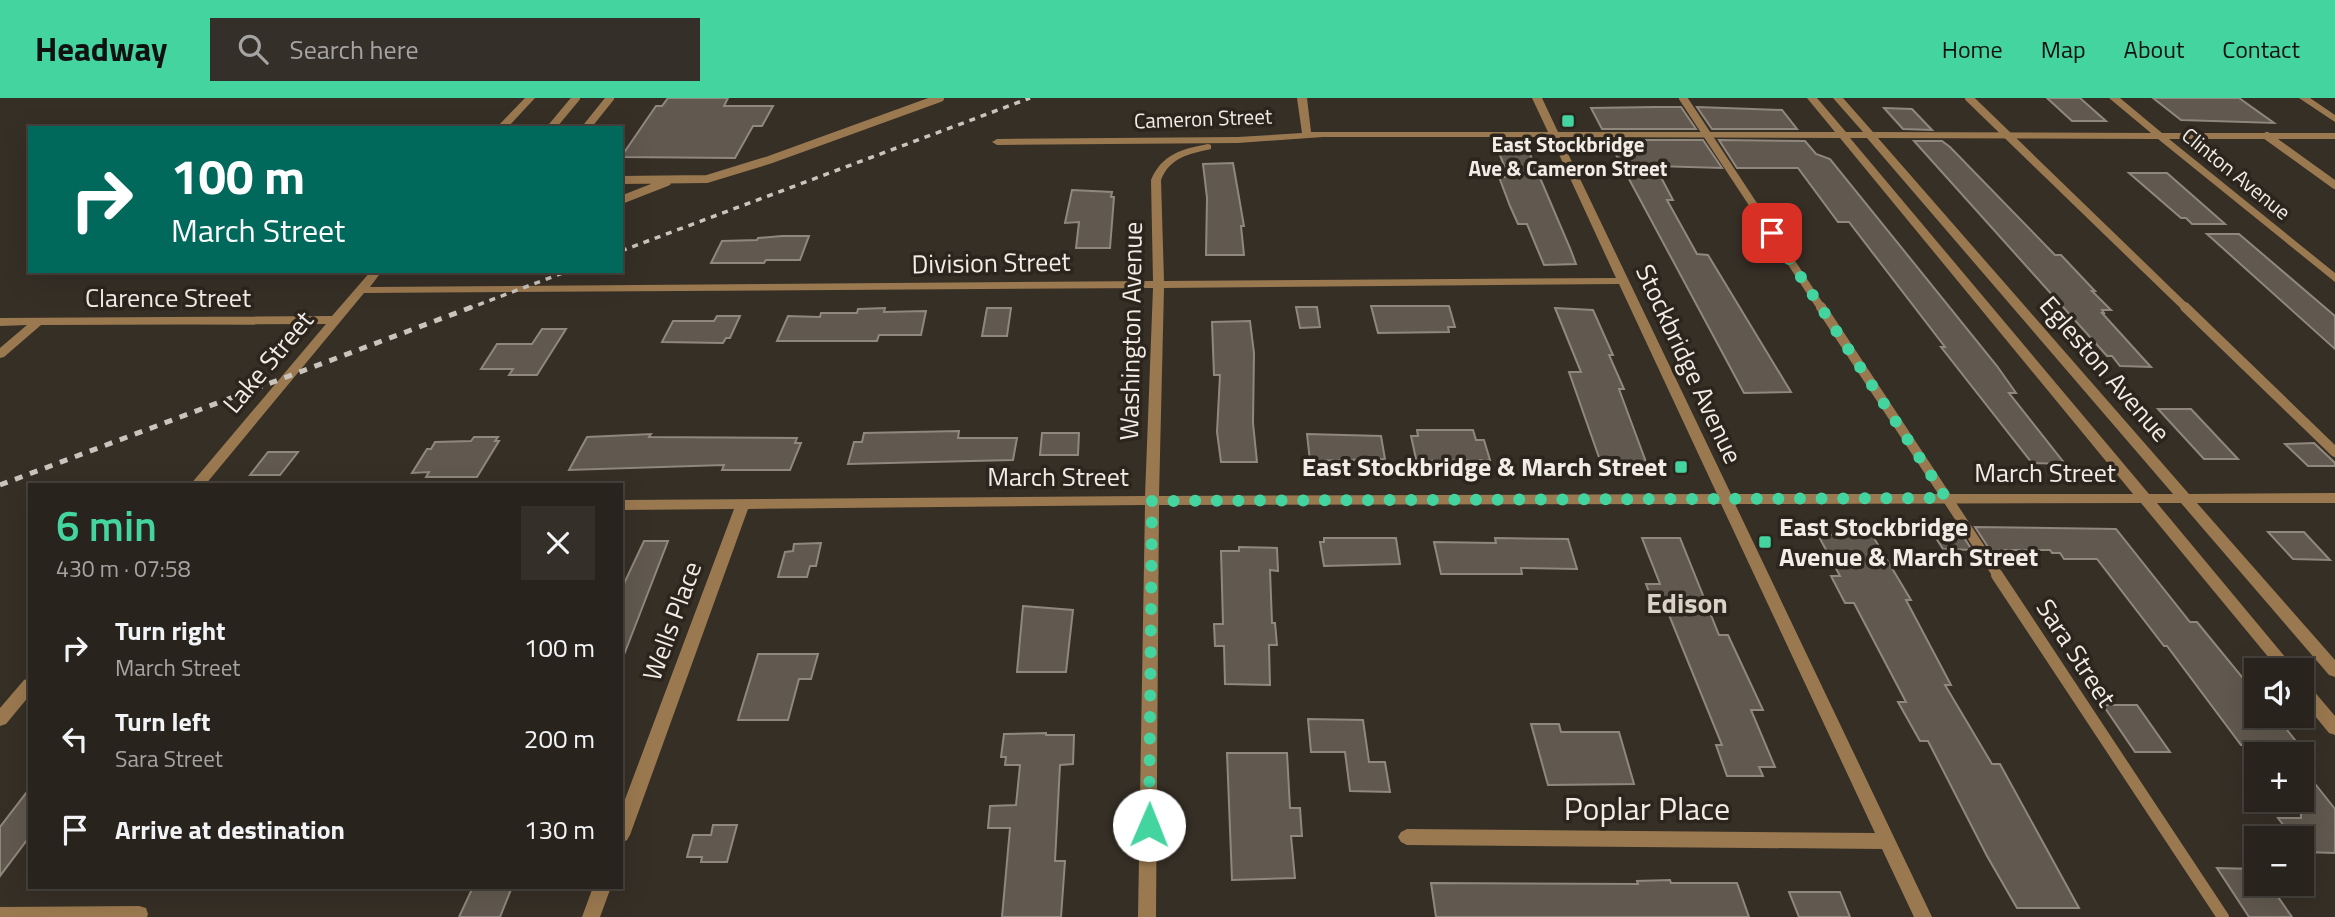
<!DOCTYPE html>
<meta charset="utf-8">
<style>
body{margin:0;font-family:"Titillium Web",sans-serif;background:#342f29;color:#f1f3f6;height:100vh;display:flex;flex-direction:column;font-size:26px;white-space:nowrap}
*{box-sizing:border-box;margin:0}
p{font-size:23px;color:#a5a4a3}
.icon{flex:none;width:38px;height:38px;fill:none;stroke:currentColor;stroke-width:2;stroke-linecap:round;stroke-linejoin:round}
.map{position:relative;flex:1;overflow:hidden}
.drawer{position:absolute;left:28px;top:385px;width:595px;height:406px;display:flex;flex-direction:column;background:#28231c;border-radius:0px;box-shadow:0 7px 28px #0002,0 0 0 2px #44403b}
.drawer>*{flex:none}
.banner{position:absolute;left:28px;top:28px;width:595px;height:147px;border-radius:0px;box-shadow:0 7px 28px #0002,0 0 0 2px #44403b;background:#00695c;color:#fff;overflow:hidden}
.buttons{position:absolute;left:2244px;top:560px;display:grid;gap:14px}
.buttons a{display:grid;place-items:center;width:70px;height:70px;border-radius:0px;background:#28231c;box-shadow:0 7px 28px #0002,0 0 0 2px #44403b;font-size:35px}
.pin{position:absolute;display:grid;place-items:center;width:60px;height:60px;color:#fff;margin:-30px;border-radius:14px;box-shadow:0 4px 10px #0006}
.me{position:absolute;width:77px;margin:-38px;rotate:1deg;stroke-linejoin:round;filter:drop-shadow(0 0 5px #0008)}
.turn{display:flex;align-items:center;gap:24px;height:147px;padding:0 28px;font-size:32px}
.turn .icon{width:91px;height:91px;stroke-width:2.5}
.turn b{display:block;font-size:49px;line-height:60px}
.round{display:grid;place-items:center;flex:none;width:74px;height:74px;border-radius:0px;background:#342f29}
.summary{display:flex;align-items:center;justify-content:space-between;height:119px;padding:0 28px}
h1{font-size:42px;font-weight:600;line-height:52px;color:#43d4a0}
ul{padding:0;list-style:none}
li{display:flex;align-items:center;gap:21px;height:91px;padding:0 28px}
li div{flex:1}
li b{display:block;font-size:26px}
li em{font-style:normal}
header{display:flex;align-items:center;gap:42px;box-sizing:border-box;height:98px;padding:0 35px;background:#43d4a0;color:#111}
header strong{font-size:33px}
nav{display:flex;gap:38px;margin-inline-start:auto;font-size:24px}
.search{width:490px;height:63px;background:#342f29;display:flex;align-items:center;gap:18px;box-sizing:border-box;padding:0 24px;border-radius:0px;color:#a5a4a3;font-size:26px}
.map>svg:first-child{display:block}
.building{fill:#61594f;stroke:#90877d;stroke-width:2}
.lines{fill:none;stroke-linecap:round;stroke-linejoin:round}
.lane-far2{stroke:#9b7950;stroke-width:8}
.lane-far1{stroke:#9b7950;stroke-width:10}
.lane{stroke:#9b7950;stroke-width:12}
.street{fill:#9b7950;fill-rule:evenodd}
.rail-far1{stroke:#c9c4bd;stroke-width:3.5;stroke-dasharray:6 6;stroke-linecap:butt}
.rail{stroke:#c9c4bd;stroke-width:5;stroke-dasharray:8 8;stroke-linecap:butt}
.route{stroke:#43d4a0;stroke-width:12;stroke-dasharray:0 21.6}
.poi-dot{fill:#43d4a0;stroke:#2c251d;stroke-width:2.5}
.labels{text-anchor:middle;stroke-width:7;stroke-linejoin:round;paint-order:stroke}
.far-street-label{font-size:21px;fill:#f1ece6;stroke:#2c251d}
.far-poi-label{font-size:21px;font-weight:bold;fill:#f1ece6;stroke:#2c251d}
.street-label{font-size:26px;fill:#f1ece6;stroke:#2c251d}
.poi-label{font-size:26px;font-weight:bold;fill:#f1ece6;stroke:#2c251d;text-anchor:end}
.neighbourhood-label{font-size:28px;font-weight:bold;fill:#dbd2c7;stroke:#2c251d}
.near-street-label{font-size:32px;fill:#f1ece6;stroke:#2c251d}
</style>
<header>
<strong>Headway</strong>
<div class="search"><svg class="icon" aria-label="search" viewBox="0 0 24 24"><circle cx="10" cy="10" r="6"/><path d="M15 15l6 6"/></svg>Search here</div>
<nav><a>Home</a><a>Map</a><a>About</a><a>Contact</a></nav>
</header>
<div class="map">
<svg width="2335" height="819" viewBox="0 0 2335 819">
<rect width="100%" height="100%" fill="#362f26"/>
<path class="building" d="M 668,0 L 728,0 L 724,8 L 773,8 L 762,28 L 753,28 L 735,60 L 621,59 L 656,8 L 662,8 Z
M 2047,0 L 2080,0 L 2106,23 L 2072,23 Z
M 2153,0 L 2239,0 L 2274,25 L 2181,22 Z
M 1655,9 L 1681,9 L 1696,31 L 1602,31 L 1591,10 Z
M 1697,9 L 1782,12 L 1797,31 L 1712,31 Z
M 1884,10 L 1912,11 L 1932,32 L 1903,31 Z
M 1608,42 L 1703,42 L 1722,70 L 1655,68 L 1673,102 L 1667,102 L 1697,156 L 1708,157 L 1791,294 L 1744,295 Z
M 1719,42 L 1805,43 L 1816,56 L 1830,61 L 1997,268 L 2016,295 L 2009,295 L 2065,366 L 2032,365 L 1941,249 L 1945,249 L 1849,124 L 1838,124 L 1798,70 L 1737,70 Z
M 1914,43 L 1942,43 L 1950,49 L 2055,157 L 2061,157 L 2095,193 L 2092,193 L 2111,212 L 2102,212 L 2104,215 L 2102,215 L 2151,269 L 2120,268 L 2112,258 L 2107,258 Z
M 1529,54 L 1570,150 L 1576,166 L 1544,167 L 1527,126 L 1518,126 L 1510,108 L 1499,79 L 1509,79 L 1499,55 Z
M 1233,65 L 1244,128 L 1241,128 L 1244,157 L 1206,157 L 1207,100 L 1203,66 Z
M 2129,75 L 2167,75 L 2225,126 L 2192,126 L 2186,120 L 2181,120 Z
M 1072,92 L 1112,94 L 1111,99 L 1114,99 L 1110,150 L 1076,150 L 1079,124 L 1065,125 Z
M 2207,136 L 2239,136 L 2335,218 L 2335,251 Z
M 782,138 L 809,138 L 800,162 L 766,162 L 764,165 L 711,165 L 722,143 L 757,142 L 758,140 Z
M 1371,208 L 1449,208 L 1455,229 L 1448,229 L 1449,234 L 1378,235 Z
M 1296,209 L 1317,209 L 1320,229 L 1300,230 Z
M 885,210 L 884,214 L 926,213 L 921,237 L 879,237 L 877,243 L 777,243 L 788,218 L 820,219 L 821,215 L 857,215 L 858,211 Z
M 987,210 L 1011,210 L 1007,238 L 982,238 Z
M 1555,210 L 1593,212 L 1613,257 L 1609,257 L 1624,291 L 1619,291 L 1646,364 L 1601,365 L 1569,274 L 1581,274 Z
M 717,218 L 740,218 L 730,240 L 726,240 L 723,245 L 662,244 L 673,223 L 714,223 Z
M 1250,223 L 1254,255 L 1253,325 L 1257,364 L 1221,364 L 1217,334 L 1220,277 L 1214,277 L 1212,224 Z
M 542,231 L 566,231 L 537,277 L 509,277 L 513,271 L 481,271 L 497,246 L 532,246 Z
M 2158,311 L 2191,311 L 2238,361 L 2204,361 Z
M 1417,332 L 1473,332 L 1476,342 L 1484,342 L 1490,362 L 1421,363 L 1416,361 L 1411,338 L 1418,338 Z
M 959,333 L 958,340 L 1017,340 L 1013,362 L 848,366 L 854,344 L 862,344 L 864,335 Z
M 1042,335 L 1079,335 L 1078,357 L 1040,357 Z
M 651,336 L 649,339 L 797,340 L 795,345 L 801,345 L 790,372 L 722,372 L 724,367 L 569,372 L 587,339 Z
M 1307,336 L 1381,338 L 1385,361 L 1310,363 Z
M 474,339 L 498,339 L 495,343 L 499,343 L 477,379 L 426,379 L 429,374 L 412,375 L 427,351 L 431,351 L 435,344 L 471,343 Z
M 2314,345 L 2335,365 L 2335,368 L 2308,368 L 2285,346 Z
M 268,354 L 298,354 L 280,377 L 250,377 Z
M 1929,429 L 1957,429 L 1972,452 L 1943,451 Z
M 1975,429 L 2116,431 L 2190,524 L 2197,524 L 2256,596 L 2256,618 L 2276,618 L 2299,647 L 2241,647 L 2167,548 L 2164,548 L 2097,461 L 2064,461 L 2060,455 L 2052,455 L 2050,452 L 1990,452 Z
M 2268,434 L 2304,434 L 2330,462 L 2293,461 Z
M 1834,435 L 1871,435 L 1911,502 L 1906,502 L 1951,587 L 1945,587 L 1992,666 L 2000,666 L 2079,810 L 2017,810 L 1987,758 L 1928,643 L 1920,643 L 1898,604 L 1906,604 L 1854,505 L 1845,505 L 1831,478 L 1840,478 L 1818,437 L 1836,437 Z
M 1324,440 L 1396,440 L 1400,466 L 1324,468 L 1320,444 L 1324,444 Z
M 1495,440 L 1568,441 L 1577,471 L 1521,470 L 1522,476 L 1441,476 L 1434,444 L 1496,445 Z
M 1642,440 L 1680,440 L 1719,537 L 1728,537 L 1763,612 L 1751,612 L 1775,669 L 1759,669 L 1763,678 L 1727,678 L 1716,647 L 1722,647 L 1667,512 L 1656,512 L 1646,486 L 1660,486 Z
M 644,443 L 668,443 L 622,562 L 621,492 Z
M 821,445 L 816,468 L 810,468 L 807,479 L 778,479 L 785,454 L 793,453 L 794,446 Z
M 1239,449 L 1277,450 L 1278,473 L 1270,472 L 1272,525 L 1275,525 L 1277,547 L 1269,547 L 1270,587 L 1225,586 L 1224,548 L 1215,548 L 1214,526 L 1223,526 L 1221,453 L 1239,453 Z
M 1023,508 L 1073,512 L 1066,574 L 1017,574 Z
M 758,556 L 818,556 L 811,581 L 799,581 L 788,622 L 738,622 Z
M 2103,607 L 2137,607 L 2170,654 L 2135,654 Z
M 1308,621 L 1363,622 L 1369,664 L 1385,664 L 1390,694 L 1350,693 L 1345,654 L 1311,654 Z
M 1531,626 L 1559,626 L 1561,634 L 1619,634 L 1634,686 L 1548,687 Z
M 1046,635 L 1046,637 L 1074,637 L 1073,666 L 1060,667 L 1055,763 L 1065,763 L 1061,819 L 1002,819 L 1010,730 L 988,730 L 990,708 L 1016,707 L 1020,667 L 1005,667 L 1006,659 L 1001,659 L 1004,636 Z
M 1227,655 L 1287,655 L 1290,710 L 1300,710 L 1302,738 L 1291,738 L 1295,780 L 1232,782 Z
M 2301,668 L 2335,711 L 2335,755 L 2304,754 L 2301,740 L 2293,740 L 2278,720 L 2301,720 Z
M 30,690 L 30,738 L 0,778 L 0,729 Z
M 713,727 L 737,727 L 727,764 L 701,764 L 702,759 L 687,759 L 693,737 L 711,737 Z
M 2217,770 L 2256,771 L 2256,786 L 2269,786 L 2292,819 L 2249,819 Z
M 1670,782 L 1671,785 L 1737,785 L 1749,819 L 1436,819 L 1431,785 L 1638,786 L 1637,783 Z
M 473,789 L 512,789 L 500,819 L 459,819 Z
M 1789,794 L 1840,794 L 1850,819 L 1799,819 Z"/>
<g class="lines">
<path class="lane-far2" d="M 1683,0 L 1822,211
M 1969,0 L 2187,211
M 551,30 L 576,0
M 586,30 L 610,0
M 2267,38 L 2335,87
M 621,82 L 707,81 L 769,62 L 940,0
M 621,102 L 667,84"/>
<path class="lane-far1" d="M 1821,209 L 1999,479
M 2185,209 L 2335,354"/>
<path class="lane" d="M 1997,477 L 2223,819"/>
<path class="street" d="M 525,0 L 535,0 L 507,30 L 496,30 Z
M 1297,0 L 1307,0 L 1311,34 L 1548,34 L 1532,0 L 1542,0 L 1558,34 L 1835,34 L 1807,0 L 1817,0 L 1846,34 L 1863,34 L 1833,0 L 1843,0 L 1873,34 L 2151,35 L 2109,0 L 2120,0 L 2162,35 L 2335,35 L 2335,41 L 2169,41 L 2335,175 L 2335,184 L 2158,41 L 1878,40 L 2189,396 L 2335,395 L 2335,405 L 2197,405 L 2335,562 L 2335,579 L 2329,577 L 2181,405 L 2157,405 L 2296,572 L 2279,572 L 2141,405 L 1735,406 L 1932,819 L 1914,819 L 1882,751 L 1407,747 L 1401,744 L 1398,739 L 1401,734 L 1407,731 L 1875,735 L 1721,406 L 1159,407 L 1156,819 L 1138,819 L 1145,407 L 748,411 L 630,737 L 627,742 L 621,745 L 621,712 L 734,411 L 621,412 L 621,402 L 1145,398 L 1153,190 L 364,195 L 205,387 L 190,387 L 326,226 L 41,227 L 4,259 L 0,260 L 0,250 L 27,227 L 0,228 L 0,220 L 332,218 L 371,173 L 382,173 L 370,189 L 1153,183 L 1151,82 C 1162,56 1182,51 1208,46 L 1211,47 L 1211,51 C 1189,56 1170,59 1161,82 L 1164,183 L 1616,180 L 1551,39 L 1323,39 L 1238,45 L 997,47 L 992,44 L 997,41 L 1238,39 L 1302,35 ZM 1560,39 L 1840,40 L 2133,396 L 1731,396 ZM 1850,40 L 1867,40 L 2173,396 L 2149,396 ZM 1619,186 L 1717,396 L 1159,398 L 1164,190 Z
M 2299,0 L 2310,0 L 2335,17 L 2335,24 Z
M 30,580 L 30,597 L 6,626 L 0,628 L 0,610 L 24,582 Z
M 2301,583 L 2307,585 L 2335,618 L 2335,637 L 2329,635 L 2301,601 Z
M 593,789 L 611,789 L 600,819 L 582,819 Z
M 139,808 L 146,810 L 148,816 L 147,819 L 0,819 L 0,809 Z"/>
<path class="rail-far1" d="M 621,153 L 1030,0
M 467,211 L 568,173"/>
<path class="rail" d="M 0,387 L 472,209"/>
</g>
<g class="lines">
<path class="route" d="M 1149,727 L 1152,403 L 1946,400 L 1772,135"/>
</g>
<g class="poi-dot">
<rect x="1561" y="16" width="14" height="14" rx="3.5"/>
<rect x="1674" y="362" width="14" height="14" rx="3.5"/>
<rect x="1758" y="437" width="14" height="14" rx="3.5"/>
</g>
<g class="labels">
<g class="far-street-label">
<text transform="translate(1203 21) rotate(-2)" y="7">Cameron Street</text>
<text transform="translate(2236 76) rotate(39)" y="7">Clinton Avenue</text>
</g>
<g class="far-poi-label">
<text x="1568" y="54">East Stockbridge<tspan x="1568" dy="24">Ave &amp; Cameron Street</tspan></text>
</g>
<g class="street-label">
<text transform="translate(991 165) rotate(-1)" y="9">Division Street</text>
<text x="168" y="209">Clarence Street</text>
<text transform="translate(1131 233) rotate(-89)" y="9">Washington Avenue</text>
<text transform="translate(268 264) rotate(-50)" y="9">Lake Street</text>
<text transform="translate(1689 266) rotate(65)" y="9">Stockbridge Avenue</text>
<text transform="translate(2105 271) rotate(49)" y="9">Egleston Avenue</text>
<text x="2045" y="384">March Street</text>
<text x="1058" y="388">March Street</text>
<text transform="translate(672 523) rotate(-70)" y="9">Wells Place</text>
<text transform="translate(2076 555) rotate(57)" y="9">Sara Street</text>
</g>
<g class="poi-label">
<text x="1667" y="378">East Stockbridge &amp; March Street</text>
<text x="1779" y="438" text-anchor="start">East Stockbridge<tspan x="1779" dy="30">Avenue &amp; March Street</tspan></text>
</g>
<g class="neighbourhood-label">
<text x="1687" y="515">Edison</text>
</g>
<g class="near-street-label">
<text x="1647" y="722">Poplar Place</text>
</g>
</g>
</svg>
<div class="buttons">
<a><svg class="icon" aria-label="sound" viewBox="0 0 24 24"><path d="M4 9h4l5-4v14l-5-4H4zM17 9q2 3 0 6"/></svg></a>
<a>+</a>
<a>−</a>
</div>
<div class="pin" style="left:1772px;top:135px;background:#d93025"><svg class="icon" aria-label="arrive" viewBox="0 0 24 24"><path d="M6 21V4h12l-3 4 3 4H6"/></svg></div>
<svg class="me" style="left:1149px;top:727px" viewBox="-20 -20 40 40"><circle r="19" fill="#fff"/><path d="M0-13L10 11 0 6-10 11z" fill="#43d4a0"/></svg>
<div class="banner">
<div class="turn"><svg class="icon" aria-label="right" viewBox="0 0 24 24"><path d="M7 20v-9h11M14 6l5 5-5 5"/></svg><div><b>100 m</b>March Street</div></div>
</div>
<section class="drawer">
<div class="summary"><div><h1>6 min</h1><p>430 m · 07:58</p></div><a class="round"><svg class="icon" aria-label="close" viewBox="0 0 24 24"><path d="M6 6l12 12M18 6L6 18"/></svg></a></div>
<ul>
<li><svg class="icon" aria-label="right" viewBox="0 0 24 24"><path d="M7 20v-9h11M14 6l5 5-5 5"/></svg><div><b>Turn right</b><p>March Street</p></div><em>100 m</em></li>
<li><svg class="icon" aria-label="left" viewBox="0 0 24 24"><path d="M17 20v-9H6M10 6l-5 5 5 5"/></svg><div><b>Turn left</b><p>Sara Street</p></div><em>200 m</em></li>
<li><svg class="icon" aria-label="arrive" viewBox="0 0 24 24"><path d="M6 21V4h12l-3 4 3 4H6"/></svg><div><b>Arrive at destination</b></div><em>130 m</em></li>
</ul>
</section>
</div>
